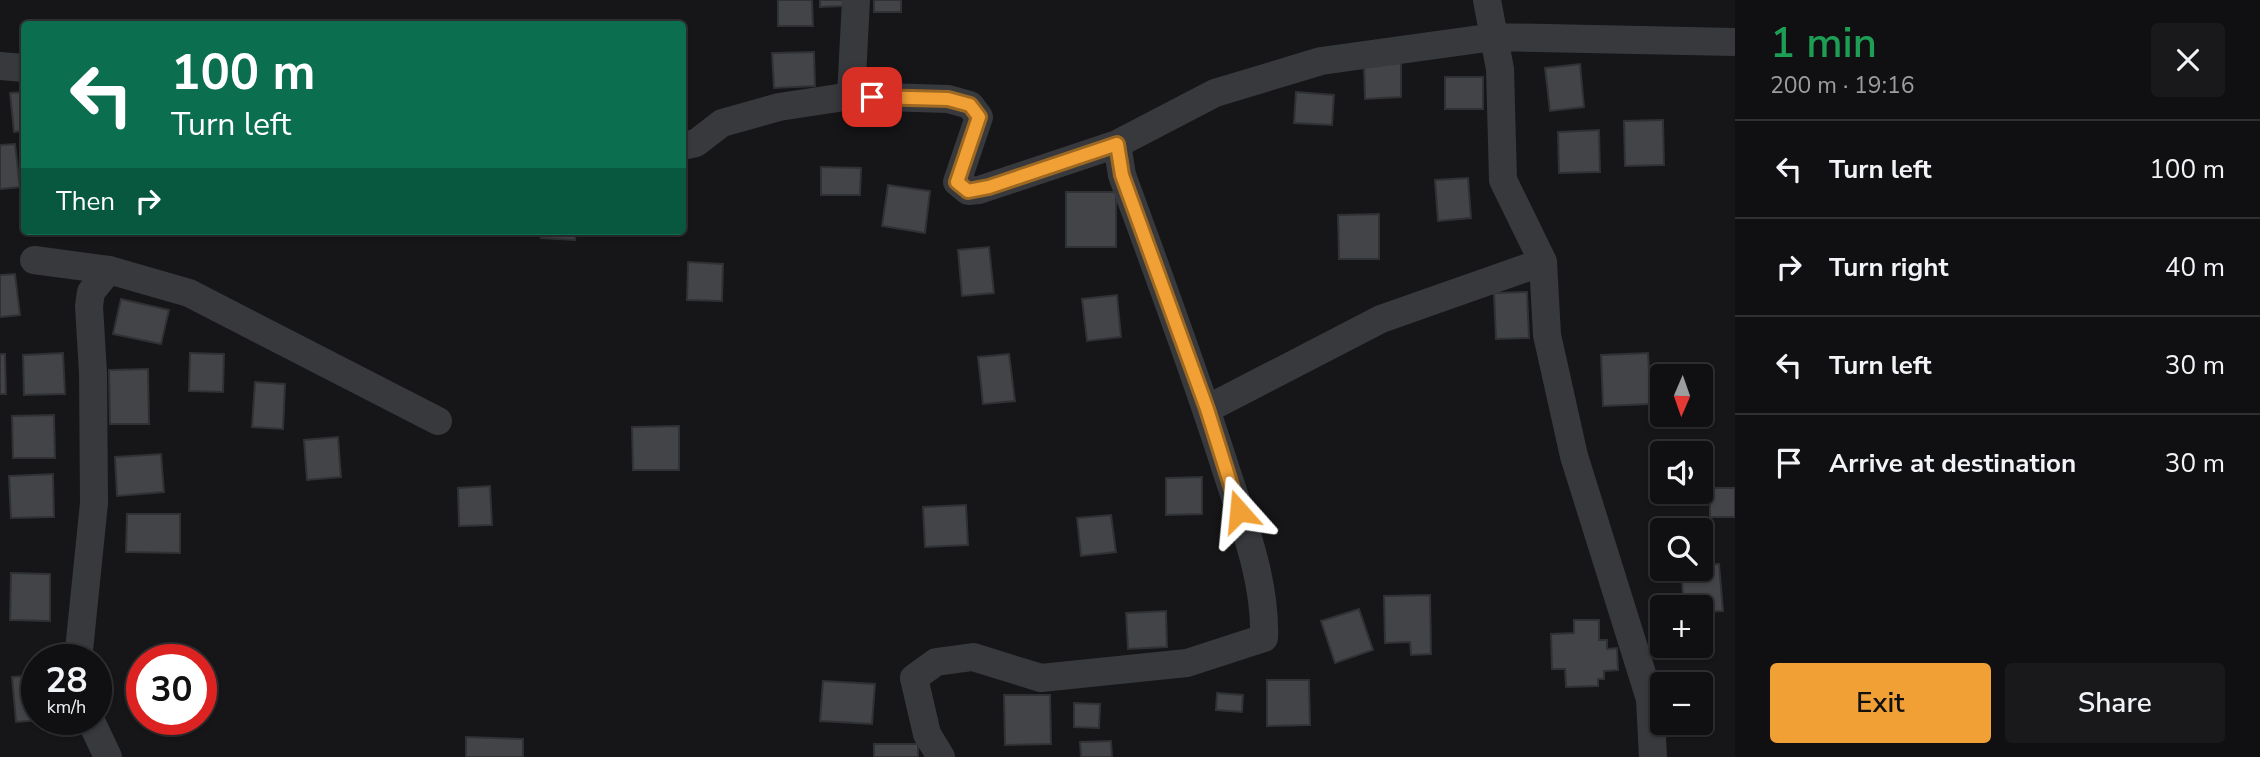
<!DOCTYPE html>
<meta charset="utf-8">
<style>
body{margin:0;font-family:"Nunito Sans",sans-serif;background:#19191b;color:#f1f3f6;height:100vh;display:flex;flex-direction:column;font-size:26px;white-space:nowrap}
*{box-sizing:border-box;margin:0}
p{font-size:23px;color:#9c9d9f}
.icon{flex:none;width:38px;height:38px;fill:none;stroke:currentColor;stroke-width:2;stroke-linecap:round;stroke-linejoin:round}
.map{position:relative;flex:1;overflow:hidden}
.details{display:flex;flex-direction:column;background:#101012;width:525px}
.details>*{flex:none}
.banner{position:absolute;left:21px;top:21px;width:665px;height:214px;border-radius:7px;box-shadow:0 2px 5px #0004,0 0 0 2px #303032;background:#0b6e4f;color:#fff;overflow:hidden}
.needle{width:46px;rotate:182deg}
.buttons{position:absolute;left:1650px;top:364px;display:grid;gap:14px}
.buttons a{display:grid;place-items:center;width:63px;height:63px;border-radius:7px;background:#101012;box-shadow:0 2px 5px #0004,0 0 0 2px #303032;font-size:35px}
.speed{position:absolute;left:21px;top:644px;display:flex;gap:14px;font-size:35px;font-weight:700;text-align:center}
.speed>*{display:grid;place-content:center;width:91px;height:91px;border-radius:50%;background:#101012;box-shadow:0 2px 5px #0004,0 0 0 2px #303032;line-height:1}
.speed small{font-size:18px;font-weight:400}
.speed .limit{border:10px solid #d22;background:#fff;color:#111}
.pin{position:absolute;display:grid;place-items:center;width:60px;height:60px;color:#fff;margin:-30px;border-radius:14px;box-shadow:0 4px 10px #0006}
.me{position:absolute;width:77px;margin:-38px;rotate:342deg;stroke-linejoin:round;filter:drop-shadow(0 0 5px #0008)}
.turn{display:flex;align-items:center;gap:24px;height:147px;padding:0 35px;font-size:32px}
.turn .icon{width:91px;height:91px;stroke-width:2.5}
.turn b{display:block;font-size:49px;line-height:60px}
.then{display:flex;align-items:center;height:66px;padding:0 35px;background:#0003;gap:14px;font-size:26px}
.round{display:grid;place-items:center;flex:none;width:74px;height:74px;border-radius:7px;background:#19191b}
.overview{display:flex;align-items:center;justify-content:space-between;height:119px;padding:0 35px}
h1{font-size:42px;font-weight:600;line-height:52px;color:#1e9e55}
.action{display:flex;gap:14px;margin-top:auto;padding:14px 35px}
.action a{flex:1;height:80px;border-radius:7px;background:#f1a035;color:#111;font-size:28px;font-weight:600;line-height:80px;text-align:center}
.action a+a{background:#19191b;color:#f1f3f6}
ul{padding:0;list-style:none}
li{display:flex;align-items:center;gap:21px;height:98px;padding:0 35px;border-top:2px solid #303032}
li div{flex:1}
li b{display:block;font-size:26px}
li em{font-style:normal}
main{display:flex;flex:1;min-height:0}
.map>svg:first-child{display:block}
.building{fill:#424448;stroke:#303134;stroke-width:2}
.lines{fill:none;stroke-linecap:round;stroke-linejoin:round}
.minor{stroke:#37393d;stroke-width:28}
.route-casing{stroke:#9d6822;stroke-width:18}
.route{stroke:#f1a035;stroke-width:12}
</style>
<main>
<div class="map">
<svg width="1735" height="757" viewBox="0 0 1735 757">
<rect width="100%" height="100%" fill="#161618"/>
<path class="building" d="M 778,0 L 812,0 L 813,26 L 778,26 Z
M 820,0 L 843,0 L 844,6 L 820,7 Z
M 874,0 L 901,0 L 901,12 L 874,12 Z
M 814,52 L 815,86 L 774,88 L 772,53 Z
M 1401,63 L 1401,97 L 1365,99 L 1364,65 Z
M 1580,64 L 1584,107 L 1550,111 L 1545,68 Z
M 1445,77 L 1483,77 L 1483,109 L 1445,109 Z
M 24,92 L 24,131 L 14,132 L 10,93 Z
M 1296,92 L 1334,95 L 1332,125 L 1294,123 Z
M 1663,120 L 1664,165 L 1625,166 L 1624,121 Z
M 1599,130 L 1600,172 L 1559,173 L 1558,132 Z
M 15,144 L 20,187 L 0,189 L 0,145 Z
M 821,167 L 861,168 L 860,195 L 821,195 Z
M 1468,178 L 1471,218 L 1438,221 L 1435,180 Z
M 888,185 L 930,191 L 925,233 L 882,226 Z
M 1066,192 L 1116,192 L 1116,247 L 1066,247 Z
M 1379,214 L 1379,259 L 1339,259 L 1338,215 Z
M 542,231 L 576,231 L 575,240 L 541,238 Z
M 989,247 L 994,293 L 962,296 L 958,250 Z
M 688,262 L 723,264 L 722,301 L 687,300 Z
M 15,274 L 20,315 L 0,317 L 0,275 Z
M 1527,292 L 1529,338 L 1496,339 L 1494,293 Z
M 1117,295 L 1121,337 L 1087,341 L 1082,299 Z
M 121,299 L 169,310 L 161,344 L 113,334 Z
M 63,353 L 65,394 L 24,395 L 23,355 Z
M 190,353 L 224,354 L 223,392 L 189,391 Z
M 1648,353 L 1651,404 L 1603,406 L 1601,355 Z
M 0,354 L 5,354 L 6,394 L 0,394 Z
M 1009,354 L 1015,401 L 983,404 L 978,357 Z
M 148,369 L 149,424 L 110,424 L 109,370 Z
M 255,382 L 285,384 L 283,429 L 252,427 Z
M 54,415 L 55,458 L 13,458 L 12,416 Z
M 679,426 L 679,470 L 633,470 L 632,427 Z
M 338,437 L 341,477 L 307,480 L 304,440 Z
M 161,454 L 164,492 L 117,496 L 115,457 Z
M 53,474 L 54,517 L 11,518 L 9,476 Z
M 1202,477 L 1202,514 L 1166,515 L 1166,478 Z
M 490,486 L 492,525 L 459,526 L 458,488 Z
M 1710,488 L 1735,488 L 1735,517 L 1710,517 Z
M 966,505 L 968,545 L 925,547 L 923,507 Z
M 127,514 L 180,514 L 180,553 L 126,552 Z
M 1111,515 L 1116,552 L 1081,556 L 1077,518 Z
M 1719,564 L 1723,611 L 1701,612 L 1701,607 L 1684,607 L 1681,569 L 1701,569 L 1701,565 Z
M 11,573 L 50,574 L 50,621 L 10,620 Z
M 1430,595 L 1431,654 L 1411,655 L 1410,642 L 1385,643 L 1384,596 Z
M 1359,609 L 1373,650 L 1335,663 L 1321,621 Z
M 1166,611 L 1167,647 L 1128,649 L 1126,613 Z
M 1574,620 L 1599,620 L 1599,640 L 1607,640 L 1607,649 L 1617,648 L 1618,670 L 1604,671 L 1604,679 L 1598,679 L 1598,686 L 1566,687 L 1565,669 L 1552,669 L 1551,634 L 1574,633 Z
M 37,675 L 37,719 L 55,719 L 16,722 L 12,677 Z
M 1267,680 L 1309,680 L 1310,725 L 1267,726 Z
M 823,681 L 875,684 L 872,724 L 820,721 Z
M 1217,693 L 1243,695 L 1242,712 L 1216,710 Z
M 1004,695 L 1050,695 L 1051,744 L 1005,745 Z
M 1074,703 L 1100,704 L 1099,728 L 1074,727 Z
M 466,737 L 523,739 L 523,757 L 466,757 Z
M 1111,741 L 1112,757 L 1081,757 L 1080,742 Z
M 874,744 L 918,744 L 918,757 L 874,757 Z"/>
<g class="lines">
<path class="minor" d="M 1487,0 L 1500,69 L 1503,180 L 1543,262 L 1547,335 L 1574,456 L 1650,699 L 1653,757
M 0,66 L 24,68
M 851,96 L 856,0
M 682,146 L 696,143 L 722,123 L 779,107 L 851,96 L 948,99 L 970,105 L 979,117 L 957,182 L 968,191 L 979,190 L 1117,144 L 1215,93 L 1321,61 L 1494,37 L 1735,42
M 34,260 L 109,270
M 1207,409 L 1381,319 L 1543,262
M 78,660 L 94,503 L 93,373 L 89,306 L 91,292 L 109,270 L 189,293 L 438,421
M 90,719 L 108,757
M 941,757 L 927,734 L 914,678 L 936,662 L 973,657 L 1041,678 L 1187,663 L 1264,638 C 1266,582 1244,525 1227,473 C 1195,372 1158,274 1122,175 L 1117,144"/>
</g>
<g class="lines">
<defs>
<path id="route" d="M 872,97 L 948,99 L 970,105 L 979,117 L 957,182 L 968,191 L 989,187 L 1117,144 L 1122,175 L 1207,409 L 1239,511"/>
</defs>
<use href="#route" class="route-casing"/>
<use href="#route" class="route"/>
</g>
</svg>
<div class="buttons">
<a><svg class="needle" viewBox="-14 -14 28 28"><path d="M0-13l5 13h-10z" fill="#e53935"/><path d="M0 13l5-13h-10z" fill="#9c9d9f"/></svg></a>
<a><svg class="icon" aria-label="sound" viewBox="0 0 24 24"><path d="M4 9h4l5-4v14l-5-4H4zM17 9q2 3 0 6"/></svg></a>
<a><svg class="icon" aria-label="search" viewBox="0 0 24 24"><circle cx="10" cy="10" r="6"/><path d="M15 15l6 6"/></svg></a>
<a>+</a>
<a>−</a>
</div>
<div class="speed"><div>28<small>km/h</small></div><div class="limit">30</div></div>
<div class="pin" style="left:872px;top:97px;background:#d93025"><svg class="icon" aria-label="arrive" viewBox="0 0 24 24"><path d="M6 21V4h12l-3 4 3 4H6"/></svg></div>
<svg class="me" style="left:1239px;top:511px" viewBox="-20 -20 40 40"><path d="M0-17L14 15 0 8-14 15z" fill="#f1a035" stroke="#fff" stroke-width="4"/></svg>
<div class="banner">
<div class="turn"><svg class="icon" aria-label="left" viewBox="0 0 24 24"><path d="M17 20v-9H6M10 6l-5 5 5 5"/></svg><div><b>100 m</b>Turn left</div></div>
<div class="then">Then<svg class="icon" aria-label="right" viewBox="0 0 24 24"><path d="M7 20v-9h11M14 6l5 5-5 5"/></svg></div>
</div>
</div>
<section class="details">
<div class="overview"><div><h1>1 min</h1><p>200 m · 19:16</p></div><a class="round"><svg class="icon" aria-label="close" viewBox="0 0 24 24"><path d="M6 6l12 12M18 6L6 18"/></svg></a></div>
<ul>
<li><svg class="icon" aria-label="left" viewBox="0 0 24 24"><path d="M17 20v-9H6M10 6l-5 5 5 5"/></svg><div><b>Turn left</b></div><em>100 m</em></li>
<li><svg class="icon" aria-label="right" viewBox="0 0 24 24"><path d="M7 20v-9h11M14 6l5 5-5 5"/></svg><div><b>Turn right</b></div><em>40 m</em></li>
<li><svg class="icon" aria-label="left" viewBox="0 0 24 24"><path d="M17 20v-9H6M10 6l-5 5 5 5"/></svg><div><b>Turn left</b></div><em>30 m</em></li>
<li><svg class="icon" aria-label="arrive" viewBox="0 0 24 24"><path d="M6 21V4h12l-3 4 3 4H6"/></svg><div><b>Arrive at destination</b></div><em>30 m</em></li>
</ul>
<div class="action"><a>Exit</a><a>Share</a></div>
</section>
</main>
